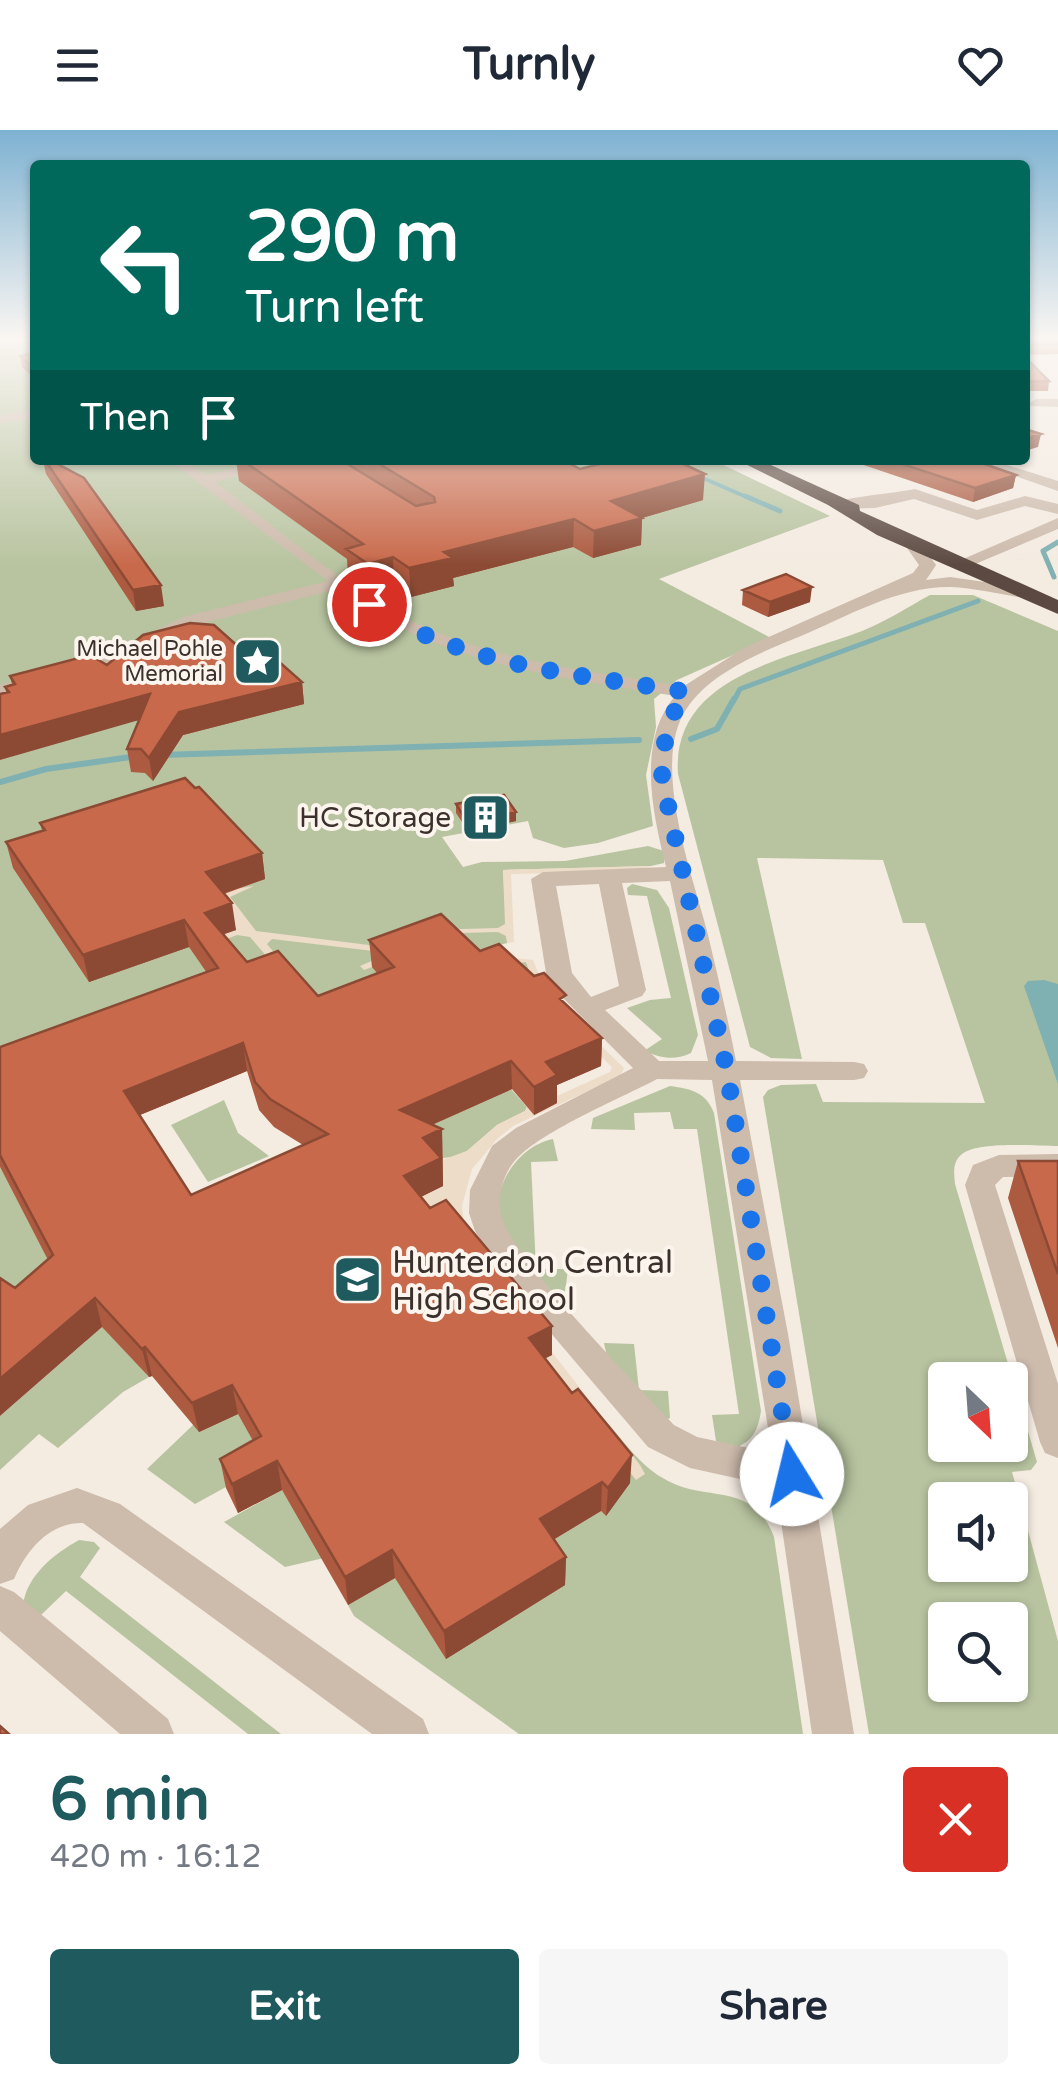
<!DOCTYPE html>
<meta charset="utf-8">
<style>
body{margin:0;font-family:"Varela Round",sans-serif;background:#f6f6f7;color:#1f2937;height:100vh;display:flex;flex-direction:column;font-size:38px;white-space:nowrap}
*{box-sizing:border-box;margin:0}
p{font-size:32px;color:#747a83}
.icon{flex:none;width:55px;height:55px;fill:none;stroke:currentColor;stroke-width:2;stroke-linecap:round;stroke-linejoin:round}
.map{position:relative;height:1604px;overflow:hidden}
.drawer{display:flex;flex-direction:column;background:#fff;flex:1}
.drawer>*{flex:none}
.guide{position:absolute;left:30px;top:30px;width:1000px;height:305px;border-radius:10px;box-shadow:0 2px 8px #0004;background:#00695c;color:#fff;overflow:hidden}
.needle{width:65px;rotate:155deg}
.controls{position:absolute;left:928px;top:1232px;display:grid;gap:20px}
.controls a{display:grid;place-items:center;width:100px;height:100px;border-radius:10px;background:#fff;box-shadow:0 2px 8px #0004;font-size:50px}
.pin{position:absolute;display:grid;place-items:center;width:85px;height:85px;color:#fff;margin:-42px;border:5px solid #fff;border-radius:50%;box-shadow:0 2px 10px #0007}
.me{position:absolute;width:110px;margin:-55px;rotate:351deg;stroke-linejoin:round;filter:drop-shadow(0 0 8px #0008)}
.turn{display:flex;align-items:center;gap:35px;height:210px;padding:0 50px;font-size:45px}
.turn .icon{width:130px;height:130px;stroke-width:2.5}
.turn b{display:block;font-size:70px;line-height:85px}
.then{display:flex;align-items:center;height:95px;padding:0 50px;background:#0003;gap:20px;font-size:38px}
.round{display:grid;place-items:center;flex:none;width:105px;height:105px;border-radius:10px;background:#f6f6f7}
.summary{display:flex;align-items:center;justify-content:space-between;height:170px;padding:0 50px}
h1{font-size:60px;font-weight:700;line-height:75px;color:#1f5a5e}
.cta{display:flex;gap:20px;margin-top:auto;padding:20px 50px}
.cta a{flex:1;height:115px;border-radius:10px;background:#1f5a5e;color:#fff;font-size:40px;font-weight:700;line-height:115px;text-align:center}
.cta a+a{background:#f6f6f7;color:#1f2937}
header{display:flex;justify-content:space-between;align-items:center;height:130px;padding:0 50px;background:#fff;font-size:45px;font-weight:700}
.map>svg:first-child{display:block}
.green{fill:#b8c4a0;fill-rule:evenodd}
.plaza{fill:#ecdcc8}
.water{fill:#7fb0b2}
.lines{fill:none;stroke-linecap:round;stroke-linejoin:round}
.stream-far2{stroke:#7fb0b2;stroke-width:4}
.stream-far1{stroke:#7fb0b2;stroke-width:5}
.stream{stroke:#7fb0b2;stroke-width:6}
.minor{fill:#cdbbac;fill-rule:evenodd}
.highway{fill:#5c4a42;fill-rule:evenodd}
.wall{fill:#ac5a40;fill-rule:evenodd}
.shaded-wall{fill:#8c4a34}
.building{fill:#c8694b;stroke:#8c4a34;stroke-width:2.5;fill-rule:evenodd}
.route{stroke:#1a73e8;stroke-width:18;stroke-dasharray:0 32.4}
.labels{text-anchor:middle;stroke-width:8;stroke-linejoin:round;paint-order:stroke}
.far-poi-label{font-size:22px;fill:#3b302b;stroke:#fbf5ee;text-anchor:end}
.poi-label{font-size:28px;fill:#3b302b;stroke:#fbf5ee;text-anchor:end}
.near-poi-label{font-size:32px;fill:#3b302b;stroke:#fbf5ee;text-anchor:start}
</style>
<header><svg class="icon" aria-label="menu" viewBox="0 0 24 24"><path d="M4 6h16M4 12h16M4 18h16"/></svg>Turnly<svg class="icon" aria-label="heart" viewBox="0 0 24 24"><path d="M12 20l-8-8c-3-5 5-10 8-4 3-6 11-1 8 4z"/></svg></header>
<div class="map">
<svg width="1058" height="1604" viewBox="0 0 1058 1604">
<rect width="100%" height="100%" fill="#f4ebe1"/>
<path class="green" d="M 35,210 L 35,330 L 713,330 L 830,386 L 659,449 L 771,508 L 677,550 L 654,569 L 656,597 L 646,645 L 653,696 L 598,713 L 564,718 L 533,708 L 528,691 L 442,707 L 463,737 L 482,732 L 565,731 L 648,716 L 664,721 L 664,733 L 651,736 L 503,740 L 507,813 L 468,824 L 506,833 L 526,832 L 536,858 L 395,864 L 321,894 L 251,860 L 207,810 L 236,799 L 196,814 L 213,851 L 0,949 L 0,213 Z
M 930,465 L 973,465 L 1058,501 L 1058,1016 C 1037,1016 978,1011 962,1024 C 952,1032 954,1043 955,1054 L 1037,1332 L 1031,1340 L 1012,1342 L 1058,1511 L 1058,1604 L 869,1604 L 763,967 L 768,960 L 781,955 L 816,954 L 823,972 L 985,973 L 925,793 L 903,793 L 883,730 L 757,728 L 802,929 L 771,928 L 750,917 L 678,644 C 671,545 790,529 862,501 C 885,492 908,477 930,465 ZM 945,1250 L 1010,1250 L 1010,1315 L 945,1315 ZM 945,1370 L 1010,1370 L 1010,1435 L 945,1435 ZM 945,1490 L 1010,1490 L 1010,1555 L 945,1555 Z
M 632,754 L 657,760 L 669,778 L 698,905 L 691,923 C 673,931 662,928 644,921 L 662,909 L 627,878 L 650,870 L 671,868 L 647,766 L 628,765 L 627,758 Z
M 670,956 C 691,959 706,962 714,983 L 761,1281 C 758,1300 753,1311 735,1318 L 716,1311 L 712,1285 L 739,1284 L 697,999 L 674,999 L 670,982 L 634,983 L 635,1000 L 591,999 L 593,988 Z
M 511,959 L 527,977 L 525,981 L 497,995 L 467,1021 L 452,1027 L 443,1028 L 417,1016 L 377,1019 Z
M 224,970 L 238,1003 L 269,1026 L 208,1052 L 171,995 Z
M 553,1009 L 558,1031 L 531,1032 L 536,1139 L 568,1139 L 565,1163 L 556,1167 C 540,1146 515,1123 503,1099 C 486,1064 516,1016 553,1009 Z
M 0,1037 L 61,1154 L 0,1170 Z
M 98,1192 L 149,1247 L 123,1262 L 58,1318 L 39,1304 L 0,1340 L 0,1286 L 85,1212 Z
M 604,1213 L 634,1214 L 639,1260 L 668,1261 L 670,1288 L 663,1291 L 607,1227 Z
M 238,1283 L 266,1335 L 195,1374 L 147,1339 L 193,1295 Z
M 605,1290 C 622,1309 639,1334 661,1347 C 704,1375 752,1348 774,1407 L 803,1604 L 519,1604 L 354,1486 L 348,1475 L 395,1448 L 565,1455 L 540,1418 L 601,1381 L 606,1386 Z
M 282,1360 L 324,1428 L 285,1437 L 224,1392 Z
M 79,1410 L 94,1412 L 100,1418 L 80,1447 L 281,1604 L 248,1604 L 66,1461 L 41,1485 L 23,1475 C 27,1445 54,1424 79,1410 Z"/>
<path class="plaza" d="M 182,685 L 185,688 L 176,692 L 234,759 L 254,756 L 230,767 L 256,801 L 377,816 L 428,800 L 498,798 L 505,794 L 503,740 L 651,736 L 637,741 L 511,744 L 514,812 L 507,813 L 506,806 L 498,802 L 462,803 L 451,808 L 479,837 L 506,827 L 533,830 L 547,864 L 624,938 L 620,946 L 513,996 L 498,1008 L 472,1039 L 462,1076 L 464,1097 L 477,1126 L 640,1335 L 645,1344 L 636,1350 L 595,1298 L 586,1298 L 578,1288 L 581,1281 L 540,1232 L 529,1237 L 406,1074 L 442,1057 L 425,1036 L 467,1021 L 497,995 L 525,981 L 527,977 L 511,959 L 534,949 L 552,967 L 557,966 L 610,942 L 612,937 L 583,910 L 577,913 L 563,900 L 568,897 L 544,870 L 534,873 L 529,869 L 539,864 L 526,832 L 495,836 L 500,841 L 481,848 L 437,805 L 411,812 L 408,817 L 412,822 L 364,840 L 360,836 L 390,823 L 272,809 L 267,814 L 292,844 L 251,860 L 247,854 L 270,846 L 275,836 L 250,807 L 237,805 L 211,815 L 207,810 L 236,799 L 149,695 Z"/>
<path class="water" d="M 1044,850 L 1058,854 L 1058,954 L 1024,856 L 1028,851 Z"/>
<g class="lines">
<path class="stream-far2" d="M 696,345 L 751,369"/>
<path class="stream-far1" d="M 745,366 L 780,381
M 1054,447 L 1043,421 L 1058,412
M 733,572 L 740,559 L 978,471"/>
<path class="stream" d="M 691,609 L 717,599 L 734,569
M 162,625 L 639,610
M 0,652 L 46,639 L 138,626"/>
<path class="minor" d="M 1036,269 L 1058,269 L 1058,277 L 1031,276 L 1029,273 Z
M 35,280 L 35,288 L 0,293 L 0,285 Z
M 169,330 L 185,330 L 206,345 L 270,330 L 296,330 L 215,352 C 270,392 324,440 382,475 C 474,530 581,540 684,556 L 744,518 L 913,443 L 919,435 L 907,418 L 915,413 L 921,414 L 936,435 L 926,450 L 950,447 L 1026,458 L 1035,463 L 1026,468 C 1002,465 976,458 951,457 C 899,456 848,486 801,506 C 762,522 711,542 687,578 C 649,633 694,748 708,805 C 718,847 728,889 736,931 L 854,932 L 864,934 L 868,941 L 864,948 L 854,950 L 740,950 L 788,1204 L 854,1604 L 812,1604 L 776,1357 L 690,1338 L 648,1317 L 504,1148 L 475,1101 L 469,1083 L 470,1060 L 492,1016 L 516,998 L 633,938 L 554,859 L 546,843 L 531,749 L 543,742 L 666,737 C 653,684 636,612 675,566 C 556,547 437,534 338,459 L 195,495 L 123,531 L 0,567 L 0,555 L 109,523 L 183,487 L 328,451 ZM 670,751 L 708,931 L 659,931 L 605,880 L 642,866 L 646,860 L 622,753 ZM 599,754 L 619,856 L 591,867 L 572,843 L 556,756 ZM 657,949 L 712,950 L 772,1323 L 697,1307 L 674,1295 C 639,1256 509,1126 501,1084 C 498,1067 502,1047 513,1033 C 536,1003 620,969 657,949 Z
M 969,330 L 991,330 L 1058,351 L 1058,361 Z
M 915,359 L 977,380 L 1025,366 L 1058,374 L 1058,384 L 1025,376 L 977,390 L 914,369 L 875,378 L 837,379 L 829,374 C 838,368 897,363 915,359 Z
M 1058,388 L 1058,399 L 968,437 L 954,433 Z
M 1058,1024 L 1058,1046 L 1003,1047 L 995,1055 L 1058,1254 L 1058,1328 L 1045,1323 L 1040,1312 L 965,1055 L 973,1035 L 999,1025 Z
M 77,1358 L 120,1374 L 423,1589 L 429,1604 L 372,1604 L 83,1393 C 49,1392 26,1421 14,1449 L 0,1454 L 0,1399 L 28,1375 Z
M 0,1456 L 14,1462 L 168,1589 L 174,1604 L 120,1604 L 0,1501 Z"/>
<path class="highway" d="M 737,330 L 760,330 L 859,375 L 860,381 L 1058,470 L 1058,484 L 877,405 L 828,375 Z"/>
</g>
<path class="wall" d="M 1025,210 L 1058,210 L 1058,224 L 1025,225 Z
M 35,223 L 35,249 L 22,237 L 20,226 Z
M 1025,230 L 1049,251 L 1048,261 L 1025,261 Z
M 43,330 L 50,330 L 164,476 L 136,481 L 46,344 Z
M 236,330 L 563,330 L 580,339 L 703,370 L 642,388 L 641,415 L 593,428 L 573,417 L 453,448 L 454,456 L 411,467 L 394,455 L 369,462 L 348,447 L 347,429 L 239,351 Z
M 849,330 L 979,330 L 978,332 L 1016,345 L 1013,358 L 973,372 Z
M 743,460 L 810,472 L 768,487 L 742,475 Z
M 241,519 L 302,552 L 304,574 L 183,605 L 153,651 L 145,643 L 131,642 L 127,619 L 139,591 L 6,562 L 5,557 L 12,555 L 10,546 Z
M 195,658 L 262,723 L 265,749 L 224,764 L 236,800 L 224,804 L 247,832 L 318,866 L 377,843 L 372,837 L 369,810 L 480,821 L 566,874 L 602,908 L 601,936 L 557,955 L 557,973 L 534,985 L 512,959 L 432,995 L 442,999 L 443,1056 L 421,1067 L 552,1225 L 545,1228 L 630,1353 L 606,1386 L 601,1381 L 554,1409 L 566,1427 L 565,1455 L 446,1529 L 395,1448 L 348,1475 L 282,1360 L 238,1383 L 226,1358 L 220,1329 L 253,1311 L 238,1284 L 199,1302 L 152,1246 L 149,1247 L 102,1197 L 15,1158 L 48,1130 L 0,1037 L 0,917 L 207,843 L 189,817 L 89,852 L 13,738 L 6,712 L 42,701 L 40,693 ZM 247,941 L 259,980 L 274,997 L 303,1015 L 191,1065 L 140,985 Z
M 456,674 L 516,691 L 468,701 L 456,683 Z
M 1018,1031 L 1058,1031 L 1058,1218 L 1008,1068 Z"/>
<path class="shaded-wall" d="M 1041,304 L 1038,317 L 1025,321 L 1025,309 Z
M 705,344 L 703,370 L 642,388 L 641,415 L 593,428 L 594,401 L 611,371 Z
M 1016,345 L 1013,358 L 973,372 L 975,358 Z
M 574,389 L 573,417 L 453,448 L 454,456 L 411,467 L 409,438 L 444,422 Z
M 393,427 L 394,455 L 369,462 L 368,434 Z
M 161,455 L 164,476 L 136,481 L 133,460 Z
M 812,457 L 810,472 L 768,487 L 770,472 Z
M 302,552 L 304,574 L 183,605 L 153,651 L 149,628 L 179,582 Z
M 150,564 L 153,586 L 0,630 L 0,605 Z
M 516,682 L 516,691 L 468,701 L 467,692 Z
M 262,723 L 265,749 L 210,768 L 206,742 Z
M 232,773 L 236,800 L 210,809 L 205,783 Z
M 184,790 L 189,817 L 89,852 L 83,825 Z
M 602,908 L 601,936 L 557,955 L 557,973 L 534,985 L 534,957 L 546,932 Z
M 243,913 L 247,941 L 130,989 L 124,961 Z
M 511,931 L 512,959 L 402,1008 L 400,980 Z
M 442,999 L 443,1056 L 406,1074 L 404,1046 L 423,1008 Z
M 95,1168 L 102,1197 L 0,1286 L 0,1249 Z
M 552,1196 L 552,1225 L 529,1237 L 529,1208 Z
M 145,1217 L 152,1246 L 149,1247 L 142,1219 Z
M 232,1255 L 238,1284 L 199,1302 L 192,1273 Z
M 632,1325 L 630,1353 L 606,1386 L 608,1358 Z
M 277,1331 L 282,1360 L 238,1383 L 232,1354 Z
M 602,1352 L 601,1381 L 540,1418 L 540,1389 Z
M 392,1420 L 395,1448 L 348,1475 L 345,1447 Z
M 566,1427 L 565,1455 L 446,1529 L 444,1501 Z"/>
<path class="building" d="M 1025,210 L 1058,210 L 1058,214 L 1025,214 Z
M 35,223 L 35,239 L 20,226 Z
M 1027,229 L 1049,251 L 1025,252 L 1025,230 Z
M 1025,299 L 1041,304 L 1025,309 Z
M 45,330 L 50,330 L 84,348 L 161,455 L 133,460 Z
M 242,330 L 341,330 L 416,376 L 435,372 L 434,367 L 373,330 L 563,330 L 580,339 L 616,330 L 675,330 L 705,344 L 611,371 L 642,388 L 594,401 L 574,389 L 444,422 L 453,428 L 409,438 L 393,427 L 368,434 L 346,419 L 363,414 Z
M 890,330 L 973,330 L 1016,345 L 975,358 Z
M 786,444 L 812,457 L 770,472 L 743,460 Z
M 190,493 L 214,495 L 241,519 L 259,514 L 302,552 L 179,582 L 149,628 L 141,619 L 127,619 L 150,564 L 0,605 L 0,564 L 9,562 L 5,557 L 15,554 L 10,546 L 90,525 L 107,535 L 143,505 Z
M 185,648 L 195,658 L 199,657 L 262,723 L 206,742 L 232,773 L 205,783 L 247,832 L 278,821 L 318,866 L 394,837 L 369,810 L 441,784 L 480,821 L 499,814 L 534,846 L 544,843 L 566,865 L 560,869 L 602,908 L 546,932 L 557,945 L 534,957 L 511,931 L 400,980 L 442,999 L 423,1008 L 441,1028 L 404,1046 L 430,1078 L 446,1070 L 552,1196 L 529,1208 L 572,1263 L 578,1259 L 632,1325 L 608,1358 L 602,1352 L 540,1389 L 566,1427 L 444,1501 L 392,1420 L 345,1447 L 277,1331 L 232,1354 L 220,1329 L 261,1306 L 232,1255 L 192,1273 L 145,1217 L 142,1219 L 95,1168 L 0,1249 L 0,1148 L 15,1158 L 53,1125 L 0,1025 L 0,917 L 218,838 L 184,790 L 83,825 L 6,712 L 45,700 L 40,693 ZM 243,913 L 255,952 L 270,969 L 328,1004 L 191,1065 L 124,961 Z
M 504,665 L 516,682 L 467,692 L 456,674 Z
M 1018,1031 L 1058,1031 L 1058,1144 Z
M 0,1596 L 9,1604 L 0,1604 Z"/>
<linearGradient id="sky" x2="0" y2="1"><stop stop-color="#7eb2d2"/><stop offset="0.48" stop-color="#faf6f2"/><stop offset="1" stop-color="#faf6f2" stop-opacity="0"/></linearGradient>
<rect width="1058" height="435" fill="url(#sky)"/>
<g class="lines">
<path class="route" d="M 369,474 C 457,536 584,545 687,562 C 666,588 663,616 662,648 L 727,941 L 792,1344"/>
</g>
<defs>
<symbol id="sight-square" viewBox="-11 -11 22 22"><rect x="-9" y="-9" width="18" height="18" rx="4" fill="#1f5a5e" stroke="#fbf5ee"/><path d="M0-6L1.8-2.2L6-1.7L2.9 1.2L3.7 5.4L0 3.3L-3.7 5.4L-2.9 1.2L-6-1.7L-1.8-2.2Z" fill="#fff"/></symbol>
<symbol id="building-square" viewBox="-11 -11 22 22"><rect x="-9" y="-9" width="18" height="18" rx="4" fill="#1f5a5e" stroke="#fbf5ee"/><path d="M-4-6H4V6H1V3H-1V6H-4ZM-2.5-4.3h1.7v1.8h-1.7ZM.8-4.3h1.7v1.8H.8ZM-2.5-1h1.7V.8h-1.7ZM.8-1h1.7V.8H.8Z" fill="#fff"/></symbol>
<symbol id="school-square" viewBox="-11 -11 22 22"><rect x="-9" y="-9" width="18" height="18" rx="4" fill="#1f5a5e" stroke="#fbf5ee"/><path d="M0-5L7-2L0 1L-7-2ZM-4 1L0 2.5L4 1V4Q0 6-4 4Z" fill="#fff"/></symbol>
</defs>
<g fill-rule="evenodd">
<use href="#sight-square" x="230" y="504" width="55" height="55"/>
<use href="#building-square" x="458" y="660" width="55" height="55"/>
<use href="#school-square" x="330" y="1122" width="55" height="55"/>
</g>
<g class="labels">
<g class="far-poi-label">
<text x="223" y="526">Michael Pohle<tspan x="223" dy="25">Memorial</tspan></text>
</g>
<g class="poi-label">
<text x="451" y="697">HC Storage</text>
</g>
<g class="near-poi-label">
<text x="392" y="1143">Hunterdon Central<tspan x="392" dy="37">High School</tspan></text>
</g>
</g>
</svg>
<div class="controls">
<a><svg class="needle" viewBox="-14 -14 28 28"><path d="M0-13l5 13h-10z" fill="#e53935"/><path d="M0 13l5-13h-10z" fill="#747a83"/></svg></a>
<a><svg class="icon" aria-label="sound" viewBox="0 0 24 24"><path d="M4 9h4l5-4v14l-5-4H4zM17 9q2 3 0 6"/></svg></a>
<a><svg class="icon" aria-label="search" viewBox="0 0 24 24"><circle cx="10" cy="10" r="6"/><path d="M15 15l6 6"/></svg></a>
</div>
<div class="pin" style="left:369px;top:474px;background:#d93025"><svg class="icon" aria-label="arrive" viewBox="0 0 24 24"><path d="M6 21V4h12l-3 4 3 4H6"/></svg></div>
<svg class="me" style="left:792px;top:1344px" viewBox="-20 -20 40 40"><circle r="19" fill="#fff"/><path d="M0-13L10 11 0 6-10 11z" fill="#1a73e8"/></svg>
<div class="guide">
<div class="turn"><svg class="icon" aria-label="left" viewBox="0 0 24 24"><path d="M17 20v-9H6M10 6l-5 5 5 5"/></svg><div><b>290 m</b>Turn left</div></div>
<div class="then">Then<svg class="icon" aria-label="arrive" viewBox="0 0 24 24"><path d="M6 21V4h12l-3 4 3 4H6"/></svg></div>
</div>
</div>
<section class="drawer">
<div class="summary"><div><h1>6 min</h1><p>420 m · 16:12</p></div><a class="round" style="background:#d93025;color:#fff"><svg class="icon" aria-label="close" viewBox="0 0 24 24"><path d="M6 6l12 12M18 6L6 18"/></svg></a></div>
<div class="cta"><a>Exit</a><a>Share</a></div>
</section>
